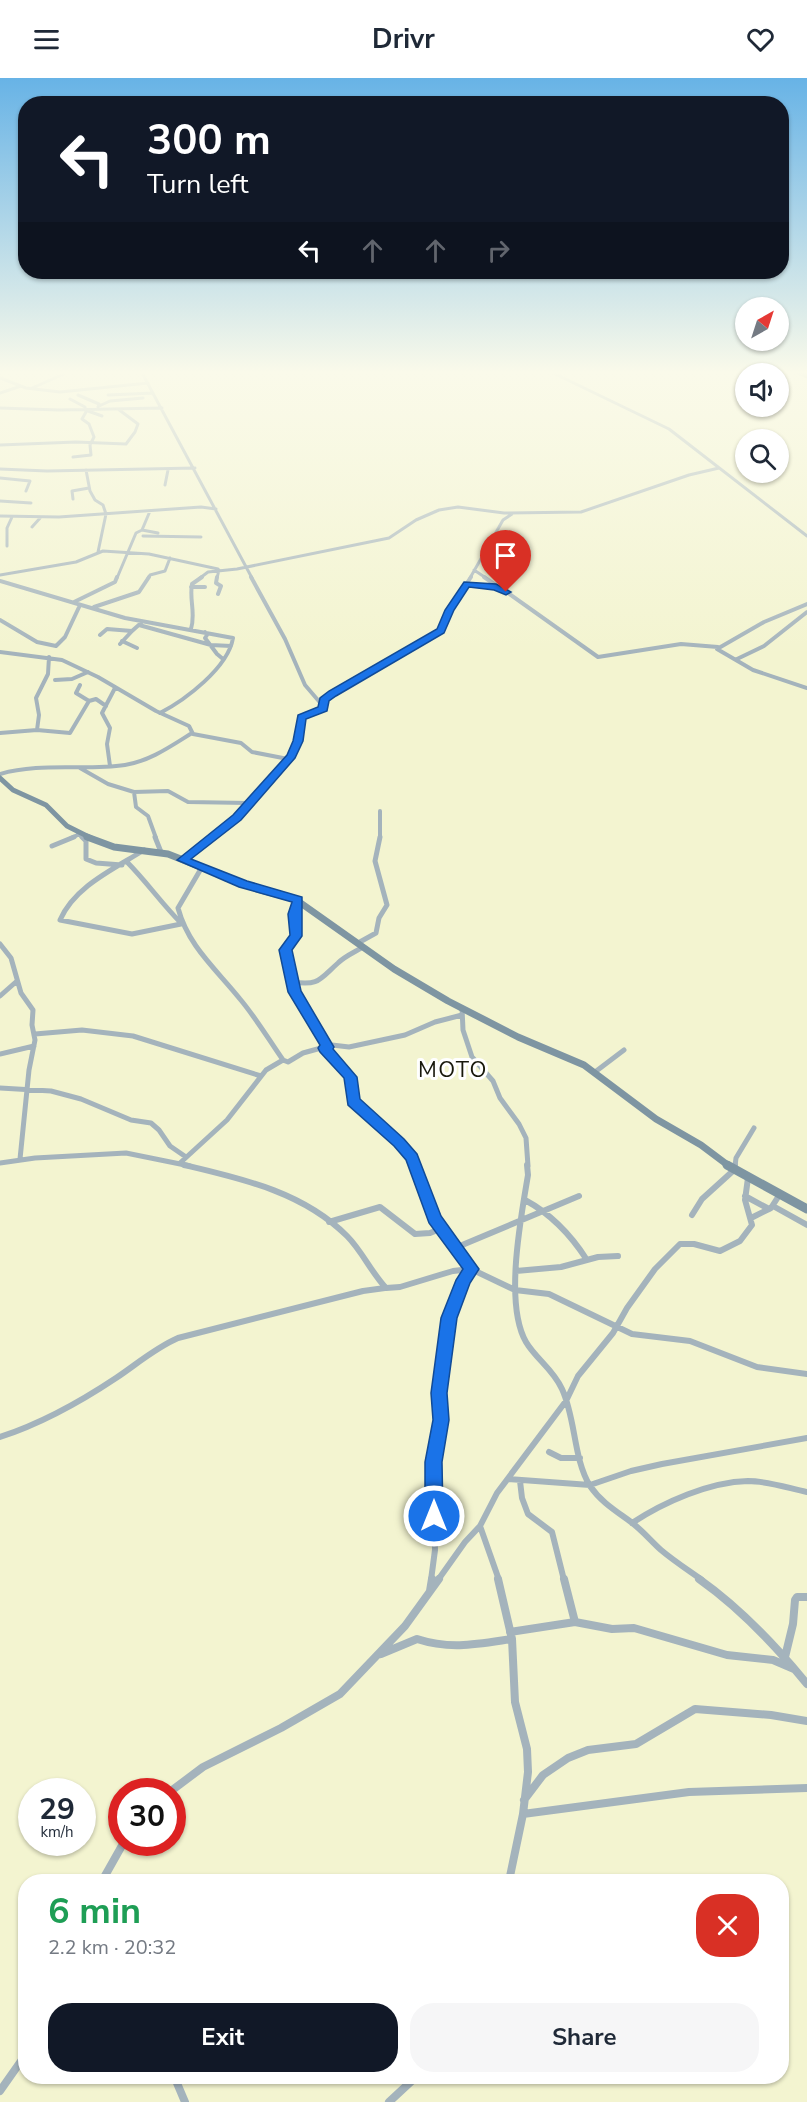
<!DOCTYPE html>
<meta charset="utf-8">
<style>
body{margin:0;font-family:"Nunito Sans",sans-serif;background:#f6f6f7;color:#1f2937;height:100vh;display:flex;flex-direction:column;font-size:22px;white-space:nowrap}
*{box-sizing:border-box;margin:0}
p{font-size:20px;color:#747a83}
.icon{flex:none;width:33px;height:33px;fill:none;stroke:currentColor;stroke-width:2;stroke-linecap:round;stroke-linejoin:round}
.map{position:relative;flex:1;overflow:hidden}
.side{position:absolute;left:18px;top:1796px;width:771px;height:210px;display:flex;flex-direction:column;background:#fff;border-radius:24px;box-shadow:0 2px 4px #0004}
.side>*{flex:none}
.banner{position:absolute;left:18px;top:18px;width:771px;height:183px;border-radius:24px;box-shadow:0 2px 4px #0004;background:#111827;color:#fff;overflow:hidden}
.needle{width:39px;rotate:39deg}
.tools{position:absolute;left:735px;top:219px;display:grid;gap:12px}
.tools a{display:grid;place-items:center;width:54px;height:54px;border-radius:50%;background:#fff;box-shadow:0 2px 4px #0004;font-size:30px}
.speed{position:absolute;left:18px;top:1700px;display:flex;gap:12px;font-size:30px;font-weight:700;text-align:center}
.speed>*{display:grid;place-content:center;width:78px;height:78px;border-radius:50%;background:#fff;box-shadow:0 2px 4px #0004;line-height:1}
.speed small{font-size:15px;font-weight:400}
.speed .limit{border:9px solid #d22;background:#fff;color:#111}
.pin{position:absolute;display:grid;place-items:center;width:51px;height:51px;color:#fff;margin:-62px -26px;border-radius:50% 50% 50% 0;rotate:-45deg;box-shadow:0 0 6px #0007}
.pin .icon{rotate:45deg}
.me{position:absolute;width:66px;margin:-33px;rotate:0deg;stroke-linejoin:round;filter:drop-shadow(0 0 4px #0008)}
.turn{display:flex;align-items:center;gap:21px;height:126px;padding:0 30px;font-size:27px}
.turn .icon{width:78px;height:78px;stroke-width:2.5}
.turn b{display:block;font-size:42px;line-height:51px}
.lanes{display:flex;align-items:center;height:57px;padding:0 30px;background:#0003;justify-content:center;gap:30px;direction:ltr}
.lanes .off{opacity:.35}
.round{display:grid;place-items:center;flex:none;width:63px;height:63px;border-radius:24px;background:#f6f6f7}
.head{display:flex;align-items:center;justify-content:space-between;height:102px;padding:0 30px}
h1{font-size:36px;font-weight:700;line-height:45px;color:#1e9e55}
.cta{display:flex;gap:12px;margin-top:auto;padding:12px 30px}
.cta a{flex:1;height:69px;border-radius:24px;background:#111827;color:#fff;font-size:24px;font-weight:700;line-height:69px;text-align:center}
.cta a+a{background:#f6f6f7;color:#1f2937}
header{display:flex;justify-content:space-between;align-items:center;height:78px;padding:0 30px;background:#fff;font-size:27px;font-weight:700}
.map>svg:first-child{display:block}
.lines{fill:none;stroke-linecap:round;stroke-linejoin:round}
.street-far4{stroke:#a4b3bc;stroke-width:3}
.street-far3{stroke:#a4b3bc;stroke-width:4}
.street-far2{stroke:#a4b3bc;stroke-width:5}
.street-far1{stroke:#a4b3bc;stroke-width:6}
.street{stroke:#a4b3bc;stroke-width:8}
.secondary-far3{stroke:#7e95a2;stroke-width:4.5}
.secondary-far2{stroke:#7e95a2;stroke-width:5}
.secondary-far1{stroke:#7e95a2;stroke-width:7}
.secondary{stroke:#7e95a2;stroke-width:9}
.route{fill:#1a73e8;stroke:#114b97;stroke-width:1.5}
.labels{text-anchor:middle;stroke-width:6;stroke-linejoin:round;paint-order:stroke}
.quarter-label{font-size:22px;letter-spacing:1.5px;fill:#18180b;stroke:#fff}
</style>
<header><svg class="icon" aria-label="menu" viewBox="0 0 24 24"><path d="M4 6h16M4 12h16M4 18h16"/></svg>Drivr<svg class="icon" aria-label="heart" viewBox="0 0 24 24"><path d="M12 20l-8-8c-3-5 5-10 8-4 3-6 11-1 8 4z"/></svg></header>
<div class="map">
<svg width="807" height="2024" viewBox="0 0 807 2024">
<rect width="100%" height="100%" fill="#f3f4d0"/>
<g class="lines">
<path class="street-far4" d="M 141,293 L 252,500
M 549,293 L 669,351 L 807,458
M 0,300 L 26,310 L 60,314 L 148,305
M 32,310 L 64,296 L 59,293
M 0,315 L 21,308
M 78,317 L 99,326 L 98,329
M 108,317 L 153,315
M 70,321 L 85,329 L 86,334 L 82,341 L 89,346 L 94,359 L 90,367 L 91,377 L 73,379
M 99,328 L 110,323 L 143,320
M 0,330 L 59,332 L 162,330
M 88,333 L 102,338
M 0,367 L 76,364 L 126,366 L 135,354 L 138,346 L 118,331
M 0,391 L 47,393 L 195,390
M 86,392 L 90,413 L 95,422 L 103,427 L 106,436 L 98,474
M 0,400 L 30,403 L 26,413
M 165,407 L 168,392
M 73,421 L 72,413 L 89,410
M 0,423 L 31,425
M 150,433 L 142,452 L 158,455
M 0,438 L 59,439 L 201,429 L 216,431
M 32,449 L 41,439
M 143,458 L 201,459
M 7,468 L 7,450 L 12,439
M 474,492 L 486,500
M 0,497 L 76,484 L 103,473 L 149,476 L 218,491
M 117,500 L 136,455 L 142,452
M 148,500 L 150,497 L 165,493 L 170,480
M 200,500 L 208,494 L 237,491 L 389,460 L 416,442 L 439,432 L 458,429 L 504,435 L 581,434 L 689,397 L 719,390
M 217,500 L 219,492
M 470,500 L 503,442 L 512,436"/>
<path class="street-far3" d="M 217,499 L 216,505 L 221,508 L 218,516
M 251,499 L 285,561 L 305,607 L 323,628
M 484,499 L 497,508
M 0,503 L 125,540 L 233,560 C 228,590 185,622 160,635
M 467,506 L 501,510 L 598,579 L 681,566 L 718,569
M 191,509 L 205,509
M 74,524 L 115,504 L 117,499
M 807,526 L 764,544 L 717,571 L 753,592 L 807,610
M 94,529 L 139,514 L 149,499
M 0,542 L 37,564 L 56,568 L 65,559 L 80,527
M 139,547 L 211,567 L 231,568
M 191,551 C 196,535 189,522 192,506 L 202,499
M 205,554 L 207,557 L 205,560 L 217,576 L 223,581
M 100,557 L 107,551 L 132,553 L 141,545
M 122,563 L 137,570
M 120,566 L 132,553
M 0,574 L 62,582 L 98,599 L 156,633 L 189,648 L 193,656 L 241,665 L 252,674 L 288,681
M 737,581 L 764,568 L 807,534
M 55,602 L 72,601 L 88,594
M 80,607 L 76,615 L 89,623
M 37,652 L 39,637 L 36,620 L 48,596 L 49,579
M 0,655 L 37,652 L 70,655 L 89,623 L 96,621 L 106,628
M 110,688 L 107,666 L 110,650 L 102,635 L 115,610
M 80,690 L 108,706 L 134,714 L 136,729 L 148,738 L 156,760
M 0,696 C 40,684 84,693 125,687 C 150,683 171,668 192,655
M 134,714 L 168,713 L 188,724 L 248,725
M 78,755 L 83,760
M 71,760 L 80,756
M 210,760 L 236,739 L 291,678 L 298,663 L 302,639 L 323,631 L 324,623 L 332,616 L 443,551 L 449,532 L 471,499
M 380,760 L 380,733"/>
<path class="street-far2" d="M 82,759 L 86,763 L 86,781 L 96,785 L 122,787
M 155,759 L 161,774
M 52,768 L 74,759
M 144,772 C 114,791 75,808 60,842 L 132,856 L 181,846
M 183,782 L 212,759
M 127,784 C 146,803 162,826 181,845
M 202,789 L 178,830 C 188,868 216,891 240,921 C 256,940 269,962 283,982
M 298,822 C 294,833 298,843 296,855 C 294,863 286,867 286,875 C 284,909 313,941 328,969
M 358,865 L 376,855 L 379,840 L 387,827 L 375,783 L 380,759
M 0,866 L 11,880 L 21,915 L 33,932 L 32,947 L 35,962 L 29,992 L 20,1081
M 292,904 C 319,908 319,902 338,885 C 345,878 355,874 363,869
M 0,918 L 17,903
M 462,930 L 463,952 L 472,979 L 493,1003 L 500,1020 L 519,1046 L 526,1060 L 528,1088
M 35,956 L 82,952 L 133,958 L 261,998
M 325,970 L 350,999 L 353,1023 C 374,1041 405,1061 415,1088
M 0,976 L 34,968
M 595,994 L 624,972
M 0,1010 L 51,1013 L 81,1021 L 131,1042 L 151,1045 L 159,1052 L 170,1068 L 186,1079
M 0,1085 L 35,1080 L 126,1075 L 190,1088
M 180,1085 L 227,1042 L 266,992 L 283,982 L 288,984 L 303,975 L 332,967 L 349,969 L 405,957 L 435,944 L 462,937
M 735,1088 L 736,1080 L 754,1050"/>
<path class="street-far1" d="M 184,1087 C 243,1101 303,1114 347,1158 C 362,1173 371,1194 386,1210 L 400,1209 L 453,1193 L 471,1191 L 515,1212 L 549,1216 L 632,1256 L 690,1263 L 757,1289 L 807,1296
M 414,1087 L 434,1141 L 471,1191
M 527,1087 L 528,1097 C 521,1139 504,1226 526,1264 C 536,1281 553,1291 562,1311 C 576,1341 573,1380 590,1408 C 601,1424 616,1433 631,1444 C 642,1452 651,1463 661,1472 C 674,1483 688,1492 702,1502
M 745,1118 L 769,1131
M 525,1122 C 551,1136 571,1157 587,1182
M 773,1128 L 807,1147
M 692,1137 L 702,1121 L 734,1092 L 735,1087
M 751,1140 L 771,1130 L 780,1116
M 329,1144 L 380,1129 L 415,1156 L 430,1155 L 440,1151
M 455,1170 L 579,1118
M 516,1193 L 561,1189 L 598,1179 L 618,1178
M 0,1359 C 40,1346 80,1324 116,1300 C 137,1286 155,1270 178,1260 L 363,1213 L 385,1210
M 549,1374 L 561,1380 L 580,1380
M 508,1401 L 590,1407 L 631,1393 L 662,1386 L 807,1360
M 520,1403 L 522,1420 L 528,1436 L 552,1454 L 564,1502
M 632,1445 C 664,1424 709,1404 748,1403 C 768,1403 788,1410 807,1414
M 480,1448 L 499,1502
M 431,1502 L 435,1472 L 433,1384 L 441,1342 L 439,1315 L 441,1297 L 449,1240 L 469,1191
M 438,1502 L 465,1464 L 480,1448 L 497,1415 L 566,1323 L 578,1298 L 613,1255 L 627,1230 L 655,1191 L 680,1166 L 694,1166 L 720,1173 L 740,1163 L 752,1147 L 745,1122 L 748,1100"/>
<path class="street" d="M 498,1501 L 512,1561 L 515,1624 L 527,1671 L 528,1694 L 523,1736 L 509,1803
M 564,1501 L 575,1544
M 699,1501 C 740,1530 776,1568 807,1606
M 430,1513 L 432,1501
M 510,1554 L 575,1544 L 612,1551 L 634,1550 L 727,1577 L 773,1582 L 794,1591
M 381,1576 L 417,1561 C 451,1572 478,1566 512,1561
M 785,1579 L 793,1546 L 795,1522 L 797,1519 L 807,1519
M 171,1713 L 203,1689 L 281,1650 L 340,1616 L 405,1548 L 439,1501
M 524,1722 L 543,1697 L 568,1680 L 588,1672 L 636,1666 L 695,1631 L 771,1637 L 807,1643
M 523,1736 L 689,1714 L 807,1710
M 102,1803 L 124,1764
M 174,1998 L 185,2024
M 0,2013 L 26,1976
M 389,2024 L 417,1998"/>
<path class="secondary-far3" d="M 795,293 L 807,298"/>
<path class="secondary-far2" d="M 0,700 L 13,712 L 46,727 L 67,748 L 91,760"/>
<path class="secondary-far1" d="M 87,759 L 114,769 L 168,776 L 257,811 L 295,821 L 394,891 L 448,923 L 518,959 L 584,987 L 656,1041 L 701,1067 L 729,1088"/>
<path class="secondary" d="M 727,1087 L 807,1131"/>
</g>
<linearGradient id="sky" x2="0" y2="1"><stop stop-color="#67b3e6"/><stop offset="0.51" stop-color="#fafaea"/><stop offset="1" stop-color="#fafaea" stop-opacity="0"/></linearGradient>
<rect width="807" height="577" fill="url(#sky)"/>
<path class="route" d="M 464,504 L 496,506 L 511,514 L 506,517 L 494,512 L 469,509 L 454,532 L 444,555 L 336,618 L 329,623 L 327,633 L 306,641 L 303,663 L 295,680 L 241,742 L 191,781 L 247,803 L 302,819 L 302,858 L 292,872 L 301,913 L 334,969 L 333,971 L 357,999 L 360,1021 L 404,1061 L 417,1076 L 441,1138 L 479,1191 L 470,1205 L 457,1240 L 447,1315 L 449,1342 L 442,1384 L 443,1438 L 440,1444 L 434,1446 L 428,1444 L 425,1438 L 425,1384 L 433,1342 L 431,1315 L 441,1240 L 456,1202 L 463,1191 L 429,1145 L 406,1082 L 394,1068 L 348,1027 L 344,1000 L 320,974 L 318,970 L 320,967 L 288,914 L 279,872 L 290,857 L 288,836 L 292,824 L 239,809 L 177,782 L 233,737 L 287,677 L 293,663 L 298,637 L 318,629 L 320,620 L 329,613 L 437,551 L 445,532 Z"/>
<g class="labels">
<g class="quarter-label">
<text x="453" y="999">MOTO</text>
</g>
</g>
</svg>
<div class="tools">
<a><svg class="needle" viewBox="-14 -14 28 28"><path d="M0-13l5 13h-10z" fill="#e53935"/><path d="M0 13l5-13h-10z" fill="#747a83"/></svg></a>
<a><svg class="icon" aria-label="sound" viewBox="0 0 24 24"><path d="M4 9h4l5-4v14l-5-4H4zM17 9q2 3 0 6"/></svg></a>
<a><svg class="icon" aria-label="search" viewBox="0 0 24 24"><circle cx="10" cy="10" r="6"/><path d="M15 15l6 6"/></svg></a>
</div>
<div class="speed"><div>29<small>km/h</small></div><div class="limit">30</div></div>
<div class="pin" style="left:506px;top:514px;background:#d93025"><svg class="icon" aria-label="arrive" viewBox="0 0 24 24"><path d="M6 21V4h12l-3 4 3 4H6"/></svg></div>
<svg class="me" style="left:434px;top:1438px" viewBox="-20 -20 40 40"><circle r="17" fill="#1a73e8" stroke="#fff" stroke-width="3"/><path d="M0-11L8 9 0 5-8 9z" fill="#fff"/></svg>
<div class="banner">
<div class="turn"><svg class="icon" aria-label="left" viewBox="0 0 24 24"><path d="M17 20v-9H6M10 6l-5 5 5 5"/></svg><div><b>300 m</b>Turn left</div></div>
<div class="lanes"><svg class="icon" aria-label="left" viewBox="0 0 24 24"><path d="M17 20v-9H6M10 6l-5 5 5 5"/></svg><svg class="icon off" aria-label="ahead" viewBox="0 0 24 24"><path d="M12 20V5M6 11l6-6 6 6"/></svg><svg class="icon off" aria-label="ahead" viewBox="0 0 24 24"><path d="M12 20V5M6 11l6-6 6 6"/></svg><svg class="icon off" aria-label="right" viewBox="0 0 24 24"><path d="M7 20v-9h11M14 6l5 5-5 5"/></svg></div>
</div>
<section class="side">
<div class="head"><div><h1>6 min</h1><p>2.2 km · 20:32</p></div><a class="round" style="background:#d93025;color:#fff"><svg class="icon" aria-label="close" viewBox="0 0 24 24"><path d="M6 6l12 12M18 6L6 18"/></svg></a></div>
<div class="cta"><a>Exit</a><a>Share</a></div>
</section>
</div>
